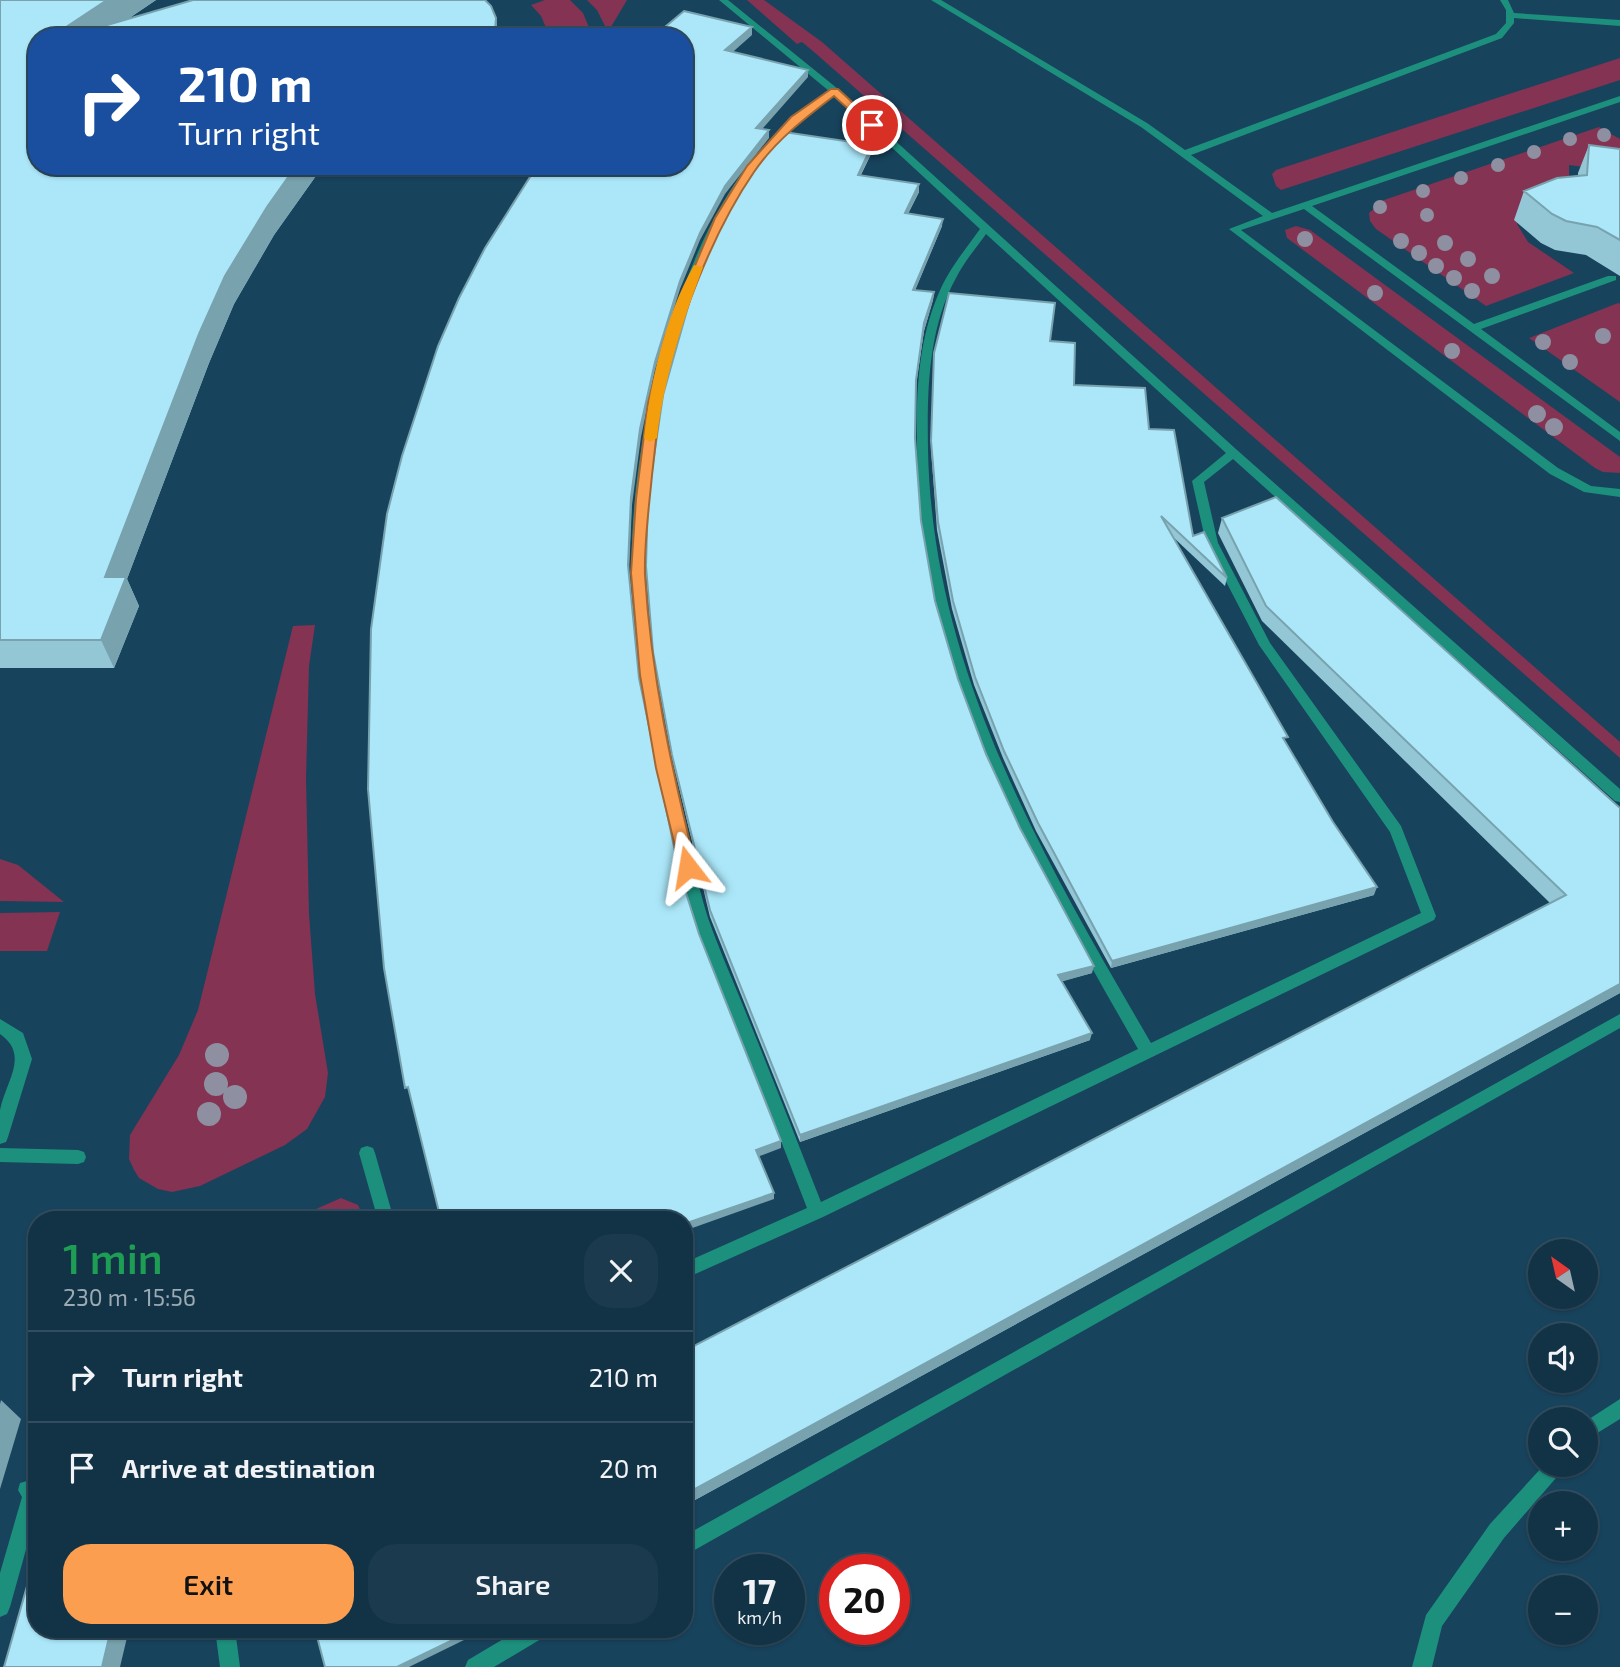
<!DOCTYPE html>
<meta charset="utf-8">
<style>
body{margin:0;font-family:"Exo 2",sans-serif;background:#1b3a4d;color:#f1f3f6;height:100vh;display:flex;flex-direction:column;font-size:26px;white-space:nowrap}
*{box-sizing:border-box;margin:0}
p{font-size:23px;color:#9caab3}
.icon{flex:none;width:38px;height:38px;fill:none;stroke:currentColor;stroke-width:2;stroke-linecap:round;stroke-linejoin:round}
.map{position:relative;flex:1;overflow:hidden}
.details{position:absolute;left:28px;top:1211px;width:665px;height:427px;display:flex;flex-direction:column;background:#123246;border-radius:28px;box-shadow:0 2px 5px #0004,0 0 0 2px #314d5f}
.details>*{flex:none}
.guide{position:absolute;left:28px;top:28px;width:665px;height:147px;border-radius:28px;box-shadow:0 2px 5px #0004,0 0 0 2px #314d5f;background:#1a4fa0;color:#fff;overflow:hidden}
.needle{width:46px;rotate:326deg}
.buttons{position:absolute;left:1528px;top:1239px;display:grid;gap:14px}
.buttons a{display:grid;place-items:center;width:70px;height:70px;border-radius:50%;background:#123246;box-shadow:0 2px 5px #0004,0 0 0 2px #314d5f;font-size:35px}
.speed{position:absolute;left:714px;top:1554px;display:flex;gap:14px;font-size:35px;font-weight:700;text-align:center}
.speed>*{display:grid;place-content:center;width:91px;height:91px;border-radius:50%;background:#123246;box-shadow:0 2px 5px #0004,0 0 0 2px #314d5f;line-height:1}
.speed small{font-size:18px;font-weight:400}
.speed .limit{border:10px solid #d22;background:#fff;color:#111}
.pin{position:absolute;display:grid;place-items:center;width:60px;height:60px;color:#fff;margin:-30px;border:4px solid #fff;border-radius:50%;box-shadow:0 2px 7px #0007}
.me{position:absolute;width:77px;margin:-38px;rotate:346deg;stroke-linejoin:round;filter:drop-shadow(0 0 5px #0008)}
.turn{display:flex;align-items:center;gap:24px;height:147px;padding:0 35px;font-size:32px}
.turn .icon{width:91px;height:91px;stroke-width:2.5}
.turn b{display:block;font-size:49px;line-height:60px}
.round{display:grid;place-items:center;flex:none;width:74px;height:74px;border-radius:28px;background:#1b3a4d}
.head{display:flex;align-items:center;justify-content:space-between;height:119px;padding:0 35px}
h1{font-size:42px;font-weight:600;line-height:52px;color:#1e9e55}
.primary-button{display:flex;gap:14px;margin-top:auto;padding:14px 35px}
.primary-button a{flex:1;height:80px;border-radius:28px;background:#fb9e50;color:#111;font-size:28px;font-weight:600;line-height:80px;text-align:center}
.primary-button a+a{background:#1b3a4d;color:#f1f3f6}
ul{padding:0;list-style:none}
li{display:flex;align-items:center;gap:21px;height:91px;padding:0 35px;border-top:2px solid #314d5f}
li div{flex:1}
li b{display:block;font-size:26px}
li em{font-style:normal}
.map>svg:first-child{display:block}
.green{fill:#843353}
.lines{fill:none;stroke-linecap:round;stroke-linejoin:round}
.lane{fill:#1c907d;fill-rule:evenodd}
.tree{fill:#8e8fa0}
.wall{fill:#93c7d6}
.shaded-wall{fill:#78a2ae}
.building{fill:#abe7f9;stroke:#78a2ae;stroke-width:2}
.route{fill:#fb9e50;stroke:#a36734;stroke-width:2}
.slow{fill:#f59e0b}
</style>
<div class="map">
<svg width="1620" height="1667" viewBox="0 0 1620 1667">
<rect width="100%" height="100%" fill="#18435d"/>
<path class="green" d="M 545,0 L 570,0 L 583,13 L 593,37 L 550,37 L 541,16 L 531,5 Z
M 587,0 L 627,0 L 608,32 L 597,10 Z
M 747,0 L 764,0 L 822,42 L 1620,742 L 1620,758 L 814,52 L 802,42 L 797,44 Z
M 1620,58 L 1620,80 L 1281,190 L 1276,186 L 1272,174 L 1276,170 Z
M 1599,127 L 1620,139 L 1620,172 L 1569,165 L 1569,199 L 1519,215 L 1517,224 L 1528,242 L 1574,273 L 1486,306 L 1376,229 L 1370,221 L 1369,213 L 1384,200 Z
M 1296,226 L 1310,230 L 1620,457 L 1620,473 L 1603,472 L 1595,468 L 1287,238 L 1285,230 Z
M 1618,303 L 1620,304 L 1620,402 L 1529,338 Z
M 315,625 L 309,666 L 306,778 L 309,914 L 315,994 L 328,1073 L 325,1097 L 307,1129 L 285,1145 L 200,1186 L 172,1192 L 158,1189 L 139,1178 L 134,1170 L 129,1159 L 130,1135 L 179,1055 L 198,1010 L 293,626 Z
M 0,859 L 18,865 L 64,902 L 0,901 Z
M 60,912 L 47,951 L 0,951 L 0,913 Z
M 341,1198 L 358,1205 L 365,1220 L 291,1220 Z"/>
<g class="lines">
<path class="lane" d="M 719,0 L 728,0 L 838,89 L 1237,450 L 1620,789 L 1620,802 L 1615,801 L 1233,459 L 1204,482 L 1218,543 L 1270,643 L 1401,826 L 1436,916 L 1434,920 L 823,1217 L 684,1279 L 684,1263 L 807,1208 C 782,1144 758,1080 732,1017 C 719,983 704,950 693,915 C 682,883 677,849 669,815 C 653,747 638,677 633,607 C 627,517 641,424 667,338 C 686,274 713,206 757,154 C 778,130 803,110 829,91 ZM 835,95 L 980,229 C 965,250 948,270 938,295 C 918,342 916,395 917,446 C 919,671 1030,859 1138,1049 L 821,1202 C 797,1141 773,1079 748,1018 C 735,985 720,952 708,918 C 697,884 691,848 682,814 C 666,746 651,677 646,608 C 639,517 652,423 678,336 C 696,274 721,208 763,159 C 784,134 809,114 835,95 ZM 986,234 L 1226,453 L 1192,481 L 1206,543 L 1259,645 L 1390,832 L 1421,913 L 1151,1043 C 1043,857 932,671 928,449 C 927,391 928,329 956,278 C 964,262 976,248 986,234 Z
M 931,0 L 941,0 L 1147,123 L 1185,150 L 1496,34 L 1506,23 L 1506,10 L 1500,0 L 1508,0 L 1514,13 L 1620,20 L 1620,26 L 1514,18 L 1514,23 L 1502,38 L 1191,155 L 1272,213 L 1620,96 L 1620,102 L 1312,206 L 1474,324 L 1608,276 L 1616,276 L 1616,280 L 1481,329 L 1620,432 L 1620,441 L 1304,209 L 1241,230 L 1558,468 L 1591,486 L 1620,489 L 1620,497 L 1584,492 L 1550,474 L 1229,229 L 1263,216 L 1141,127 Z
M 1620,1014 L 1620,1028 L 684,1556 L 684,1536 Z
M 0,1019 L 23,1033 L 32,1059 L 8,1137 L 6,1142 L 0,1144 C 0,1133 0,1121 0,1110 C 6,1081 30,1055 0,1034 Z
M 367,1146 L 373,1148 L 375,1153 L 394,1220 L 378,1220 L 359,1153 L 361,1148 Z
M 0,1148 L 78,1150 L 84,1152 L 86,1157 L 84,1162 L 78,1164 L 0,1162 Z
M 1620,1399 L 1620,1419 L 1586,1440 L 1586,1421 Z
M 1544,1465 L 1565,1465 L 1562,1471 L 1504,1538 L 1442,1626 L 1432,1667 L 1412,1667 L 1426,1615 L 1490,1524 Z
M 27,1481 L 37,1482 L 37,1510 L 10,1607 L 7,1614 L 0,1617 L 0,1573 L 22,1497 L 18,1490 L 20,1483 Z
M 215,1629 L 235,1629 L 240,1667 L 220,1667 Z
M 520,1629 L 549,1629 L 546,1636 L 494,1667 L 465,1667 L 468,1660 Z"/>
</g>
<g class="tree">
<circle cx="1604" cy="135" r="7"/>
<circle cx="1570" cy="139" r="7"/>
<circle cx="1534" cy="152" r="7"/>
<circle cx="1498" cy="165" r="7"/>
<circle cx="1461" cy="178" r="7"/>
<circle cx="1423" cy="191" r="7"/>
<circle cx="1380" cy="207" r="7"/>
<circle cx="1427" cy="215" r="7"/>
<circle cx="1305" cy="239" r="8"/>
<circle cx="1401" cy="241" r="8"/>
<circle cx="1445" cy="243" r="8"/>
<circle cx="1419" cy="253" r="8"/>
<circle cx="1468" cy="259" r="8"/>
<circle cx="1436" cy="266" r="8"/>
<circle cx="1492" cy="276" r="8"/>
<circle cx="1454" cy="278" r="8"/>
<circle cx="1472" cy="291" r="8"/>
<circle cx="1375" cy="293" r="8"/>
<circle cx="1603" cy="336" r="8"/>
<circle cx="1543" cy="342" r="8"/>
<circle cx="1452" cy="351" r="8"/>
<circle cx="1570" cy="362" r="8"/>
<circle cx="1537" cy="414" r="9"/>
<circle cx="1554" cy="427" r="9"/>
<circle cx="217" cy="1055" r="12"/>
<circle cx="216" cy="1084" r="12"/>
<circle cx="235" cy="1097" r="12"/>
<circle cx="209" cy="1114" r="12"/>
</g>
<path class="wall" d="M 0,0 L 156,0 L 128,19 L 496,18 L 498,37 L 37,37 L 37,166 L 323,166 L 274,235 L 234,304 L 209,363 L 127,579 L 139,606 L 114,668 L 0,668 Z
M 872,145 L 872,152 L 861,175 L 919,192 L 908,214 L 942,226 L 915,290 L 934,292 L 933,300 L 924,331 L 916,385 L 915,438 L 921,521 L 935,601 L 958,679 L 986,754 L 1020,828 L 1092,973 L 1062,981 L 1090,1040 L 800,1142 L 710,917 L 673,762 L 654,659 L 646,566 Z
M 1589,145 L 1620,149 L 1620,276 L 1586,255 L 1555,250 L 1541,243 L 1514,220 L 1524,191 L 1578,176 L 1578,173 Z
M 1050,341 L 1074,385 L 1149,429 L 1193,536 L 1227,578 L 1225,586 L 1173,537 L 1286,744 L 1374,895 L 1111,968 L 1036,831 L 1003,758 L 974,685 L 952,609 L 937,530 L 931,449 L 934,361 Z
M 1222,518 L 1620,808 L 1620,993 L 684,1506 L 684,1351 L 1550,903 L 1262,621 L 1218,533 Z"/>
<path class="shaded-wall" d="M 107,0 L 156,0 L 101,37 L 51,37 Z
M 496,18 L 498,37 L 493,37 Z
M 752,27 L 752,35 L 726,58 L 725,50 Z
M 808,70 L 808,77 L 756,136 L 756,128 Z
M 769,130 L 769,138 L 725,194 L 700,240 L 680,289 L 655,370 L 641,437 L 632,505 L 629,573 L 628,565 L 631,497 L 640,429 L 655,362 L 680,281 L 700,233 L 725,186 Z
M 872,145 L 872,152 L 857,182 L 858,175 Z
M 296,166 L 323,166 L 274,235 L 234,304 L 209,363 L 127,579 L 139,606 L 114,668 L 101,640 L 105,577 L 199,334 L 225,276 L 267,207 Z
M 919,184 L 919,192 L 904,221 L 905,213 Z
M 943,219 L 942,226 L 912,298 L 913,290 Z
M 934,292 L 933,300 L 924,331 L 915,388 L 924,323 Z
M 1377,887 L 1374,895 L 1111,968 L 1112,961 Z
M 1094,966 L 1092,973 L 1057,983 L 1058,975 Z
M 1620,984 L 1620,993 L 684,1506 L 684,1495 Z
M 1092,1033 L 1090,1040 L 800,1142 L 800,1135 Z
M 781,1141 L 781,1148 L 757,1157 L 756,1150 Z
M 774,1193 L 774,1199 L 684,1231 L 684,1224 Z
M 1,1400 L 21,1419 L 0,1489 L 0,1404 Z
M 111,1629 L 129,1629 L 120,1667 L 102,1667 Z
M 459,1629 L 460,1629 L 464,1640 L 409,1667 L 397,1667 Z"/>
<path class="building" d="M 0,0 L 107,0 L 51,37 L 37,37 L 37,166 L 296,166 L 267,207 L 225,276 L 199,334 L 105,577 L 126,577 L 101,640 L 0,640 Z
M 193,0 L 485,0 L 491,6 L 496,18 L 495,31 L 493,37 L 66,37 Z
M 684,11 L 752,27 L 725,50 L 808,70 L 756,128 L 769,130 L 725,186 L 700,233 L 680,281 L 655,362 L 640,429 L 631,497 L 628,565 L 639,678 L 679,871 L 699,934 L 781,1141 L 756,1150 L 774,1193 L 684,1224 L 684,1220 L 441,1220 L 408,1087 L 405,1088 L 384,968 L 368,789 L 371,629 L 387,514 L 402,456 L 438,346 L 459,298 L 485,248 L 537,166 L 684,166 L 684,37 L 653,37 Z
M 784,132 L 872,145 L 858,175 L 919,184 L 905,213 L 943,219 L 913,290 L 934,292 L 924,323 L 916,380 L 915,438 L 921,521 L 935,601 L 958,679 L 986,754 L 1020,828 L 1094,966 L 1058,975 L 1092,1033 L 800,1135 L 710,910 L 672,755 L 653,652 L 646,566 L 648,497 L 663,395 L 695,282 L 714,236 L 736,192 L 765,153 Z
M 1589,145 L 1620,149 L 1620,240 L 1597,227 L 1566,221 L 1552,214 L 1524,191 L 1557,178 L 1587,175 Z
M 949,293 L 1055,303 L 1050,341 L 1075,343 L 1074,385 L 1145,388 L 1149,429 L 1174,430 L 1193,536 L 1204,532 L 1227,578 L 1161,516 L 1288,737 L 1283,738 L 1333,822 L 1377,887 L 1112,961 L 1038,823 L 1004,751 L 975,677 L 953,601 L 938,522 L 931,441 L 934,353 Z
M 1276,497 L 1620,808 L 1620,984 L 684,1495 L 684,1351 L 1566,895 L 1266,606 L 1222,518 Z
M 37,1551 L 37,1629 L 111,1629 L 102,1667 L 4,1667 Z
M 315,1629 L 459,1629 L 461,1636 L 397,1667 L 325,1667 Z"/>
<path class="route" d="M 831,89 L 838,89 L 877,125 L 869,128 L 834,96 C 805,118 775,141 754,172 C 712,233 675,329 661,402 C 657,426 655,451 652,475 C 649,508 644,543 645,575 C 651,675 672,771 696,867 L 688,873 L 680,867 L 656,768 L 640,675 L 631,573 L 636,499 L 648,403 L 665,337 L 715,218 L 747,166 L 791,117 Z"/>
<path class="slow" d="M 694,265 L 703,267 C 682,324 664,378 657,438 L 650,442 L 644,438 C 651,380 665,317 694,265 Z"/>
</svg>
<div class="buttons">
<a><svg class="needle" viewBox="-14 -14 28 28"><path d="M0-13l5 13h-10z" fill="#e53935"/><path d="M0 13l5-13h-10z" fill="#9caab3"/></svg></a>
<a><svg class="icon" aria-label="sound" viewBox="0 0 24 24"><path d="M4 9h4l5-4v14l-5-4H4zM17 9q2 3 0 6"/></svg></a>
<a><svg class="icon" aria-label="search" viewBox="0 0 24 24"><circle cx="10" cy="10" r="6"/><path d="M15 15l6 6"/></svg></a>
<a>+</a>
<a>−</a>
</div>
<div class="speed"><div>17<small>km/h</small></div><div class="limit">20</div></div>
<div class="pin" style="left:872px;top:125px;background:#d93025"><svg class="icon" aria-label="arrive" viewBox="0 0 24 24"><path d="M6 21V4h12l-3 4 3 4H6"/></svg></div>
<svg class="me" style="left:688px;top:867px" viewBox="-20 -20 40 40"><path d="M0-17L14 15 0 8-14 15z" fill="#fb9e50" stroke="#fff" stroke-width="4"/></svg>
<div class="guide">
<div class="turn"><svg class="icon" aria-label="right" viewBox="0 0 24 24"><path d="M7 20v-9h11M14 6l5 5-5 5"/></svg><div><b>210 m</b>Turn right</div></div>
</div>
<section class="details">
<div class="head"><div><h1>1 min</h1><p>230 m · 15:56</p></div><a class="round"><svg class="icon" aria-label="close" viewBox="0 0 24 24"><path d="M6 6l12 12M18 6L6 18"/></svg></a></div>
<ul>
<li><svg class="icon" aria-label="right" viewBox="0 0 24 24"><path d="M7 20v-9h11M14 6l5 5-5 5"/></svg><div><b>Turn right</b></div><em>210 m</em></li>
<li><svg class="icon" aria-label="arrive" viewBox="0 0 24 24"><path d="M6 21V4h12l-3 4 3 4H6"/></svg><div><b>Arrive at destination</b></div><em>20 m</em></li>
</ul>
<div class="primary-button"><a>Exit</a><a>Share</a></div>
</section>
</div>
